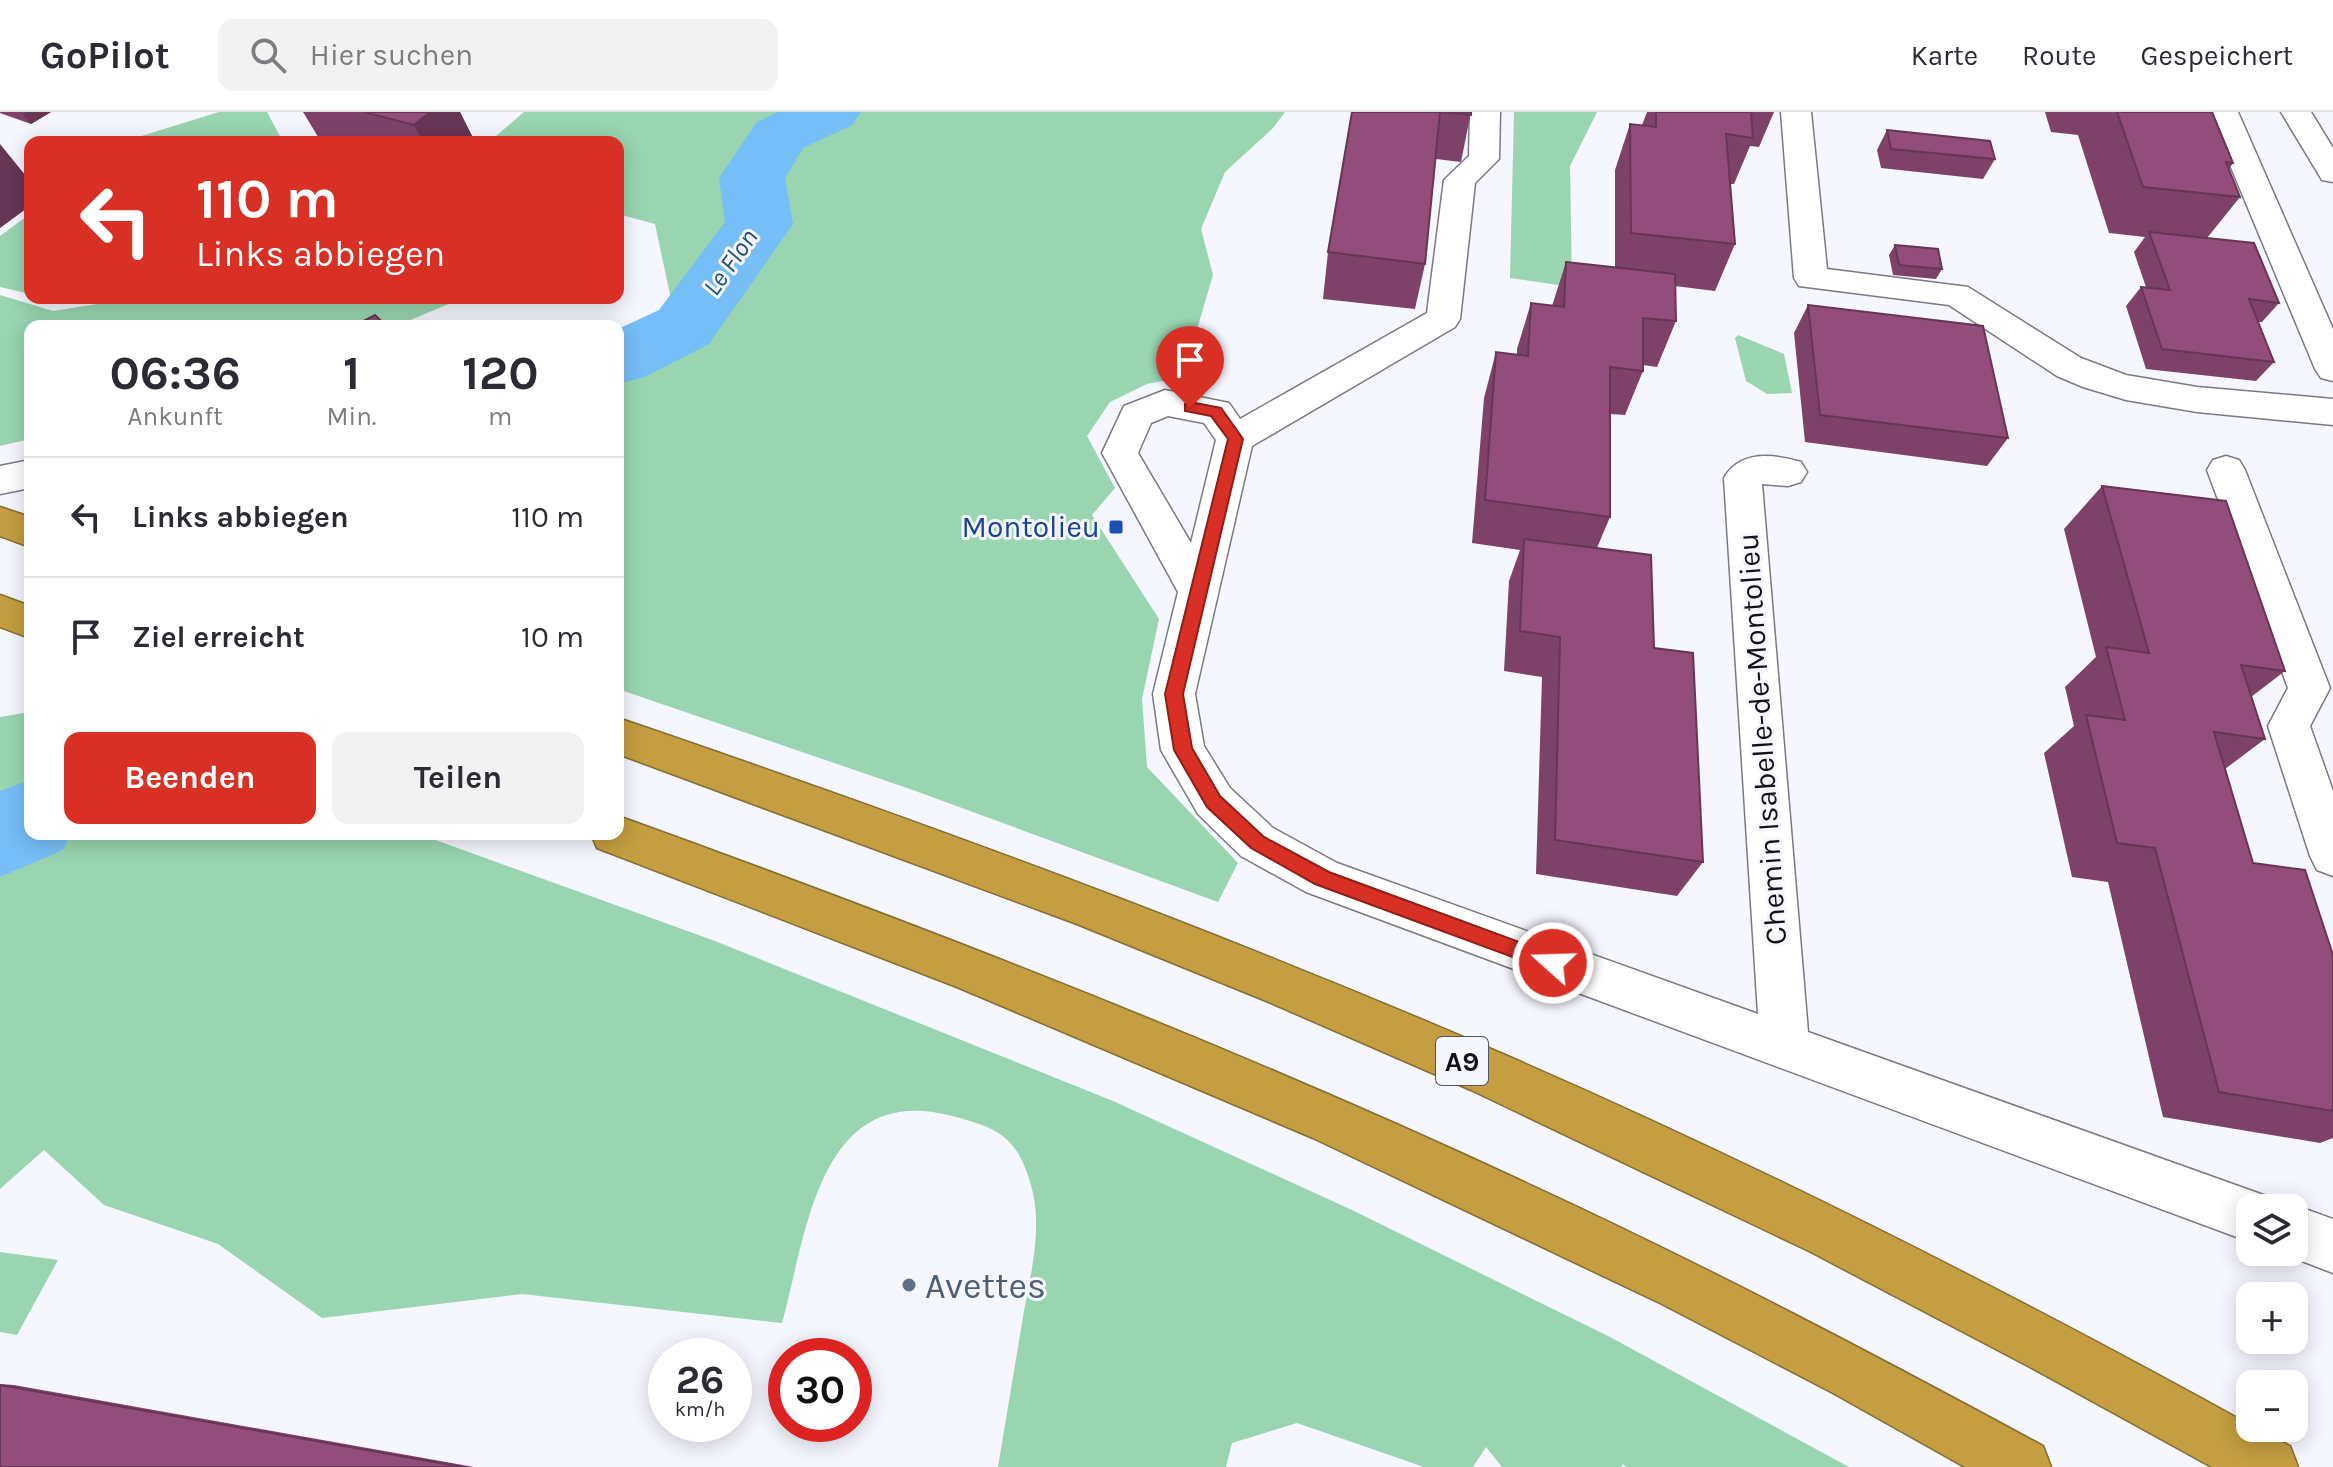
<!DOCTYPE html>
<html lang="de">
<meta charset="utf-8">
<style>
body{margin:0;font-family:Karla,sans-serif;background:#f2f2f3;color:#2b2b33;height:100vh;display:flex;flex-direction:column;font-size:30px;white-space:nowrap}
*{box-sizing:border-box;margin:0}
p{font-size:26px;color:#7c7c81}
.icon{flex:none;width:44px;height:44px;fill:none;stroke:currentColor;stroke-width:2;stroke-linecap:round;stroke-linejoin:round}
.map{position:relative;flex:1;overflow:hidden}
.side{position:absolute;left:24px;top:208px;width:600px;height:520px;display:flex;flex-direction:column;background:#fff;border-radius:16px;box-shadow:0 4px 20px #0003}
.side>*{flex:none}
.hud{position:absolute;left:24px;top:24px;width:600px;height:168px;border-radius:16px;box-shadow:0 4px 20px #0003;background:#d93025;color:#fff;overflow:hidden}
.fabs{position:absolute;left:2236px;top:1082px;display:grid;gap:16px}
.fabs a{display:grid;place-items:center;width:72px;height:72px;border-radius:16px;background:#fff;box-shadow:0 4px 20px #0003;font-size:40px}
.speed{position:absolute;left:648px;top:1226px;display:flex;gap:16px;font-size:40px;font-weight:700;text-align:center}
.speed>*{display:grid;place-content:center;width:104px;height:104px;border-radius:50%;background:#fff;box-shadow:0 4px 20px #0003;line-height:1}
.speed small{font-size:20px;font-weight:400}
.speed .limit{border:12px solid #d22;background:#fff;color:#111}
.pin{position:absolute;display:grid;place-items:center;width:68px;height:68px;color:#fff;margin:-82px -34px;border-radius:50% 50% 50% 0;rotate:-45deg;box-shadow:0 0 8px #0007}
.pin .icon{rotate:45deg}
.me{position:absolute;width:88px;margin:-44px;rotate:290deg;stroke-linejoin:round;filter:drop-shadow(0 0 6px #0008)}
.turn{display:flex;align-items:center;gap:28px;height:168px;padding:0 40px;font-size:36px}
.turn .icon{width:104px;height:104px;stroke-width:2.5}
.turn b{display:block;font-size:56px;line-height:68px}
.eta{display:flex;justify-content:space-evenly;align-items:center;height:136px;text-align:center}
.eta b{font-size:48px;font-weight:700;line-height:56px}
.primary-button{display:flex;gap:16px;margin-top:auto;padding:16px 40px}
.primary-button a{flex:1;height:92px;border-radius:16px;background:#d93025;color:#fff;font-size:32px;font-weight:700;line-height:92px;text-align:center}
.primary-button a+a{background:#f2f2f3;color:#2b2b33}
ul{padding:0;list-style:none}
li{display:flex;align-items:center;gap:24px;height:120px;padding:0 40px;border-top:2px solid #e1e1e2}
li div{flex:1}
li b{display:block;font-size:30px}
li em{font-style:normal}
header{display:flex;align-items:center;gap:48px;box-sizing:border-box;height:112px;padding:0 40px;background:#fff;border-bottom:2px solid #e1e1e2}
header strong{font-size:38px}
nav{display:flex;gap:44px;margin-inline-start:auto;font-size:28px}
.search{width:560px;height:72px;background:#f2f2f3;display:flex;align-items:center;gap:20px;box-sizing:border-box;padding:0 28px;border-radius:16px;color:#7c7c81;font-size:30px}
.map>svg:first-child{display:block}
.green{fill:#98d5b0}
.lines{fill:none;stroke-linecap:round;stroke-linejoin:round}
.river{fill:#76bef7;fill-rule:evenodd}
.minor-casing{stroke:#797a82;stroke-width:3}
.highway-casing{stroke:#856d31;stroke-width:3}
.minor{fill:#fff;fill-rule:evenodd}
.highway{fill:#c49e40;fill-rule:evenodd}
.wall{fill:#7e4269}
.shaded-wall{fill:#673655}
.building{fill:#934d7a;stroke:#673655;stroke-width:2}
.route{fill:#d93025;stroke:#8d1f18;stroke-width:2}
.transit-dot{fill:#1a4fb4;stroke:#f5f6fe;stroke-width:3}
.service-dot{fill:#5c6f8a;stroke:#f5f6fe;stroke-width:3}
.labels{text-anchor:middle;stroke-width:6;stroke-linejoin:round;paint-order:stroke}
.far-water-label{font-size:26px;font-style:italic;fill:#1c5177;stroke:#f5f6fe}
.shield{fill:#f5f6fe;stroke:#55565b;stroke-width:2}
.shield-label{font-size:28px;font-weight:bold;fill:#111215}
.transit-label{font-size:30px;fill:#164399;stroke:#f5f6fe;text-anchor:end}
.street-label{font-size:30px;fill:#111215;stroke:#f5f6fe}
.near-service-label{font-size:36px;fill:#4e5e75;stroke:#f5f6fe;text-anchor:start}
</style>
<header>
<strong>GoPilot</strong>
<div class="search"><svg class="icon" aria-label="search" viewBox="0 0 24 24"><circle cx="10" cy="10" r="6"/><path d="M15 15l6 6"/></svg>Hier suchen</div>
<nav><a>Karte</a><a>Route</a><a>Gespeichert</a></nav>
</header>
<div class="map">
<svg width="2333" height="1355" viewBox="0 0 2333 1355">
<rect width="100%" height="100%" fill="#f5f6fe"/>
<path class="green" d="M 219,0 L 267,0 L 283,30 L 122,30 Z
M 524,0 L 1285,0 L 1273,16 L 1225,60 L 1201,117 L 1213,163 L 1183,265 L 1147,272 L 1110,290 L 1087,324 L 1115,376 L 1092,403 L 1159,507 L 1142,587 L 1147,655 L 1238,751 L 1218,790 L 910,677 L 618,577 L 618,245 L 633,238 L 671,187 L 655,112 L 618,102 L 618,30 L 489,30 Z
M 1514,0 L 1597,0 L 1570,54 L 1572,175 L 1510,166 Z
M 30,102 L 30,182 L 0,175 L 0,124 Z
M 0,183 L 53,199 L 135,186 L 463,186 L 396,214 L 30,214 L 30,327 L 0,334 Z
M 1738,223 L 1784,242 L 1792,281 L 1767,282 L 1746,269 L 1735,226 Z
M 30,600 L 30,722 L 419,722 L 715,829 L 1113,989 L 1352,1098 L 1610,1225 L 1849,1355 L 1626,1355 L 1623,1352 L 1621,1355 L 1502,1355 L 1486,1335 L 1473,1355 L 1424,1355 L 1297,1311 L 1232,1331 L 1226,1355 L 998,1355 C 1006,1307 1014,1259 1022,1211 C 1029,1167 1044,1118 1031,1073 C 1017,1026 1001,1017 956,1005 C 820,966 808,1116 782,1211 L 522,1182 L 322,1206 L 218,1132 L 104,1093 L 44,1038 L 0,1077 L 0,605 Z
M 0,1140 L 58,1148 L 17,1223 L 0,1220 Z"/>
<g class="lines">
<path class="river" d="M 778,0 L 861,0 L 852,13 L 803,36 L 785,66 L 793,112 L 709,232 L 644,265 L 618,272 L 618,217 L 659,198 L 725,110 L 719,66 L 757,10 Z
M 30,668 L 30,722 L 70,722 L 63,738 L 0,765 L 0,679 Z"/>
<defs>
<path id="minor" d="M 1470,0 L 1500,0 L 1499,47 L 1475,71 L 1460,207 L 1455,215 L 1252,334 L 1195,582 L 1204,634 L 1230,676 L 1273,716 L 1337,751 L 1758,902 L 1724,366 C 1740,338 1774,342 1801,350 L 1807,360 L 1801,370 L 1788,374 L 1762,372 L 1808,920 L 2269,1085 L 2273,1096 L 2250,1096 L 2250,1130 L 1306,780 L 1241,744 L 1198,702 L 1161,638 L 1153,582 L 1178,480 L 1102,341 L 1124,294 L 1165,278 L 1229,291 L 1240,307 L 1427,201 L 1444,68 L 1469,44 ZM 1168,304 L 1204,311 L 1216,328 L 1191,431 L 1138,341 L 1151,311 Z
M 1781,0 L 1811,0 L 1827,157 L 1968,175 L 2081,246 L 2126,263 L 2197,275 L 2333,287 L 2333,313 L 2197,300 L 2126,288 L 2083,275 L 2057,264 L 1949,193 L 1799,174 L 1794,166 Z
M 2208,0 L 2238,0 L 2333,217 L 2333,269 L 2321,266 L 2315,257 Z
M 2281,0 L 2311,0 L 2333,36 L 2333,70 L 2322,68 Z
M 2226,344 L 2239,348 L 2245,358 L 2330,576 L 2310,614 L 2333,679 L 2333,764 L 2317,758 L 2310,744 L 2268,614 L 2288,576 L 2207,358 L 2213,348 Z
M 30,348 L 30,376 L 0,382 L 0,354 Z
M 2294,1093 L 2333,1107 L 2333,1161 L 2278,1140 L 2294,1140 L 2294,1096 L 2288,1096 Z"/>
<path id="highway" d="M 0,395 L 30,405 L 30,435 L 0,424 Z
M 0,483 L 30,494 L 30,526 L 0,515 Z
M 618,606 C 917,708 1214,817 1505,943 C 1759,1053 2007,1179 2250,1313 L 2250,1316 L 2256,1316 L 2290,1334 L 2298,1355 L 2212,1355 L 2030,1255 L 1809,1139 L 1471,978 L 1264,888 L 1077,812 L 618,642 Z
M 618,704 C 925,815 1230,933 1526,1071 C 1702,1152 1873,1242 2043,1334 L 2051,1355 L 1965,1355 L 1833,1281 L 1662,1192 L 1313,1026 L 957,875 L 597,736 L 591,722 L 618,722 Z"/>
</defs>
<use href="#minor" class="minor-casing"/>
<use href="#highway" class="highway-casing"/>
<use href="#minor" class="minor"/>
<use href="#highway" class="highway"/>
</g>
<path class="wall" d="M 0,0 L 51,0 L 31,12 L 0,1 Z
M 303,0 L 460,0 L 474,28 L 472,30 L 327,30 L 320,28 Z
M 1352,0 L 1471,0 L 1461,50 L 1436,47 L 1425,152 L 1415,197 L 1323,187 L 1328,140 Z
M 1647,0 L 1774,0 L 1759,35 L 1750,34 L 1734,72 L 1730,72 L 1735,132 L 1715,179 L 1675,174 L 1676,209 L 1657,255 L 1643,253 L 1643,259 L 1625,303 L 1610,302 L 1610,405 L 1597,436 L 1654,536 L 1703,750 L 1677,784 L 1536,762 L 1542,565 L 1504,559 L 1509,469 L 1520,438 L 1472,431 L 1484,286 L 1496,240 L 1517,243 L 1517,237 L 1531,191 L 1552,194 L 1566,150 L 1615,155 L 1615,58 L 1630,12 L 1642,13 Z
M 2045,0 L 2212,0 L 2233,51 L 2229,57 L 2240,85 L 2207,126 L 2279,191 L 2262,210 L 2258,210 L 2274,250 L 2256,269 L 2146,257 L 2126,194 L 2141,175 L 2146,175 L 2134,140 L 2145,125 L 2109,121 L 2078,23 L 2051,20 Z
M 1887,18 L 1995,47 L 1983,67 L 1881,56 L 1877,38 Z
M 1895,133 L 1942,157 L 1936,167 L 1893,163 L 1889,143 Z
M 1808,193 L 2008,326 L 1987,354 L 1805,330 L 1794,221 Z
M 2102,374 L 2285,559 L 2251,585 L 2265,627 L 2225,657 L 2253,751 L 2333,843 L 2333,1026 L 2320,1031 L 2163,1005 L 2108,770 L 2072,765 L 2044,641 L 2074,614 L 2065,575 L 2096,545 L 2064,417 Z
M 0,1272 L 14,1273 L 474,1355 L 0,1355 Z"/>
<path class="shaded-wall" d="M 27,0 L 51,0 L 31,12 L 23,2 Z
M 430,0 L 460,0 L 474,28 L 472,30 L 423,30 L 414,13 Z
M 0,32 L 30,69 L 30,94 L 0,116 Z"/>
<path class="building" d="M 364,0 L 430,0 L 414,13 Z
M 1352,0 L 1471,0 L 1471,3 L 1440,0 L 1425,152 L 1328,140 Z
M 1656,0 L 1751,0 L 1753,26 L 1726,22 L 1735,132 L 1631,121 L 1630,12 L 1656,15 Z
M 2117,0 L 2212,0 L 2233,51 L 2226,50 L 2240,85 L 2143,75 Z
M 1887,18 L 1990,29 L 1995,47 L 1891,37 Z
M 2149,120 L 2254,131 L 2279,191 L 2249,187 L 2274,250 L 2162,237 L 2141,175 L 2170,178 Z
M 1895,133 L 1938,137 L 1942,157 L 1899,153 Z
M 1566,150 L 1675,162 L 1676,209 L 1643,206 L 1643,259 L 1610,255 L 1610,405 L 1485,388 L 1496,240 L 1528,244 L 1531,191 L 1564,195 Z
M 1808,193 L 1983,214 L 2008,326 L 1820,303 Z
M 375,203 L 386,214 L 354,214 Z
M 2102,374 L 2226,389 L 2285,559 L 2241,553 L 2265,627 L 2214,620 L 2253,751 L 2305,758 L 2333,843 L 2333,999 L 2219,980 L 2155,736 L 2117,731 L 2086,603 L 2125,608 L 2106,535 L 2149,541 Z
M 1524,427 L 1651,443 L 1654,536 L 1693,541 L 1703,750 L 1555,728 L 1560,525 L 1520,519 Z
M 0,1273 L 462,1355 L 0,1355 Z"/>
<path class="route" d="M 1190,290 L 1221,296 L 1243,327 L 1183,582 L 1192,636 L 1220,684 L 1264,725 L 1329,760 L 1560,845 L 1563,851 L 1560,858 L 1553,860 L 1315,772 L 1251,736 L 1207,695 L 1174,638 L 1165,582 L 1228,327 L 1211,304 L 1185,299 L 1185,292 Z"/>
<rect class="transit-dot" x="1108" y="407" width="16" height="16" rx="4"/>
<circle class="service-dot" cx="909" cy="1173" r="8"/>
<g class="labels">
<g class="far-water-label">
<text transform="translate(730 150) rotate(-55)" y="9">Le Flon</text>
</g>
<rect class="shield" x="1436" y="925" width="52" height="48" rx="6"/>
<g class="shield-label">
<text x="1462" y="959">A9</text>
</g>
<g class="transit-label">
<text x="1100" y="425">Montolieu</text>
</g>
<g class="street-label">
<text transform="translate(1762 627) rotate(-94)" y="10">Chemin Isabelle-de-Montolieu</text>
</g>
<g class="near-service-label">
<text x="925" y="1186">Avettes</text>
</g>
</g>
</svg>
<div class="fabs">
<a><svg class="icon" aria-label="layers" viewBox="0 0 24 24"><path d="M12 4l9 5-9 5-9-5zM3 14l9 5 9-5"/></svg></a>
<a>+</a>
<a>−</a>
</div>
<div class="speed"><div>26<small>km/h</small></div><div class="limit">30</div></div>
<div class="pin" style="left:1190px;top:296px;background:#d93025"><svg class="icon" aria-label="arrive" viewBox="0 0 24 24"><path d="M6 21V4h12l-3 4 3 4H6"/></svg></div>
<svg class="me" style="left:1553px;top:851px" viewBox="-20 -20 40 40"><circle r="17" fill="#d93025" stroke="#fff" stroke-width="3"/><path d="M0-11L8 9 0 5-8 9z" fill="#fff"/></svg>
<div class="hud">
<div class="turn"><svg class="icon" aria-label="left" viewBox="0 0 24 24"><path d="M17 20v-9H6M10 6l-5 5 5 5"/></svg><div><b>110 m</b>Links abbiegen</div></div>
</div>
<section class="side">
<div class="eta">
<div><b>06:36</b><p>Ankunft</p></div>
<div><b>1</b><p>Min.</p></div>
<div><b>120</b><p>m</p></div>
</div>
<ul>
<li><svg class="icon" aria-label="left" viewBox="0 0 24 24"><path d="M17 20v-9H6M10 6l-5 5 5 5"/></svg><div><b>Links abbiegen</b></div><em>110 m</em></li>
<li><svg class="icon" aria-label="arrive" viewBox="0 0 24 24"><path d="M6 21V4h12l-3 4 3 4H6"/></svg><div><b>Ziel erreicht</b></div><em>10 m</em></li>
</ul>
<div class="primary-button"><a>Beenden</a><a>Teilen</a></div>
</section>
</div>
